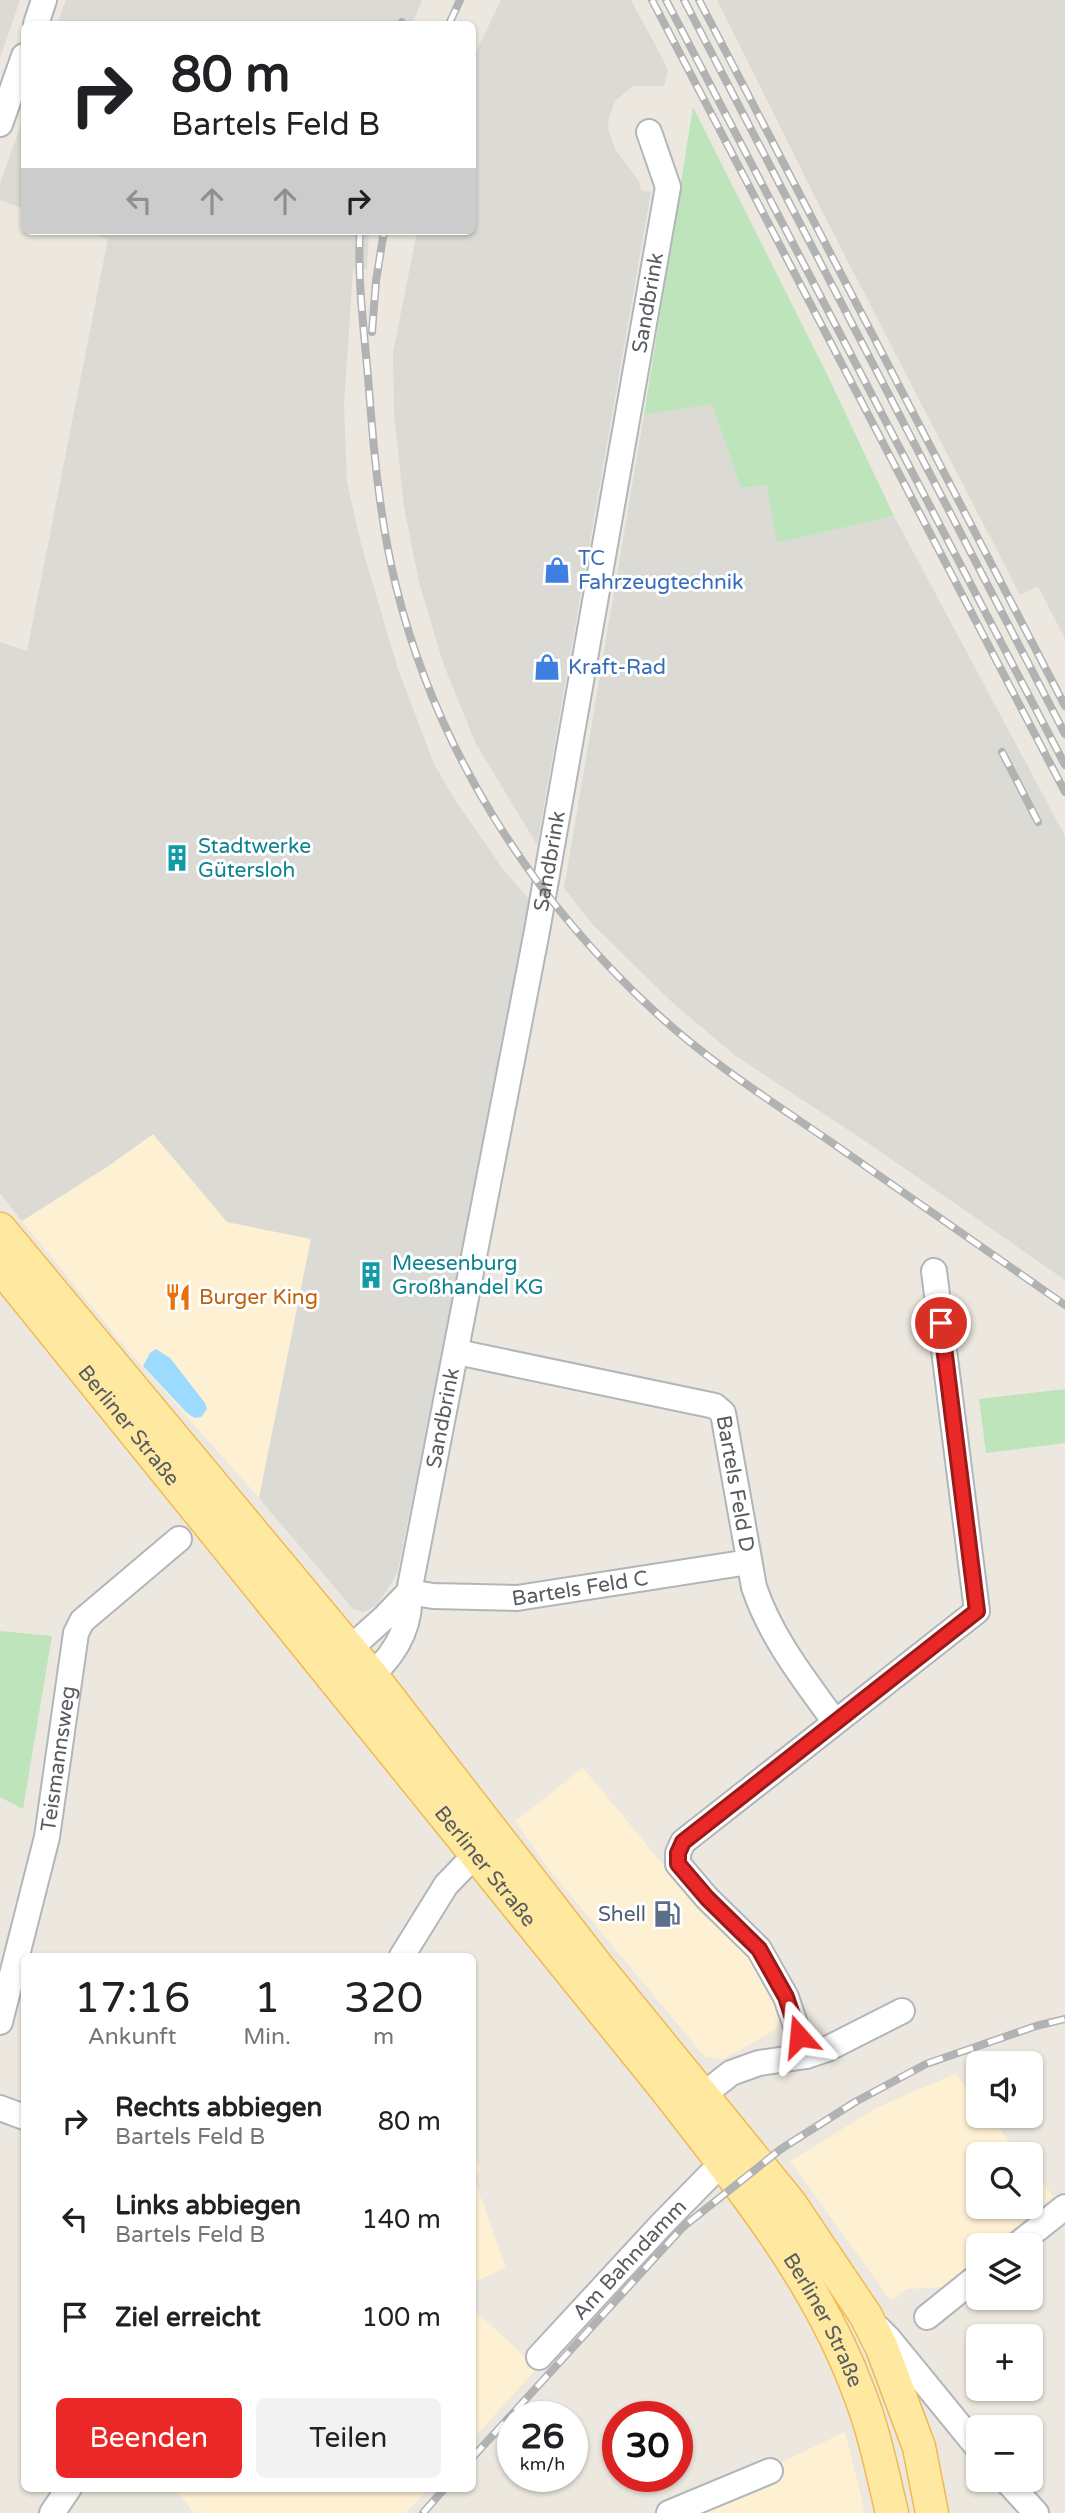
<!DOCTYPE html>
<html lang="de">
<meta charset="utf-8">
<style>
body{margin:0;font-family:"Varela Round",sans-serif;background:#f2f2f2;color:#202124;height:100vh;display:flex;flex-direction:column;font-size:26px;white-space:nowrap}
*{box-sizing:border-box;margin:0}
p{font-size:23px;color:#757577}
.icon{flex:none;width:38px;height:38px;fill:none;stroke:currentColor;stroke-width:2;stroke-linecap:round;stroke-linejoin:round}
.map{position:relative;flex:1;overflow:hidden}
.details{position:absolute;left:21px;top:1953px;width:455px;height:539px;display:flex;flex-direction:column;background:#fff;border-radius:10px;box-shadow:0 2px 5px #0004}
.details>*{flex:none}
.banner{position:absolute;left:21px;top:21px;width:455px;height:214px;border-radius:10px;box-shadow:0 2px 5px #0004;background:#fff;color:#202124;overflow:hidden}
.tools{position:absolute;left:966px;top:2051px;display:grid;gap:14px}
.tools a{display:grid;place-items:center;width:77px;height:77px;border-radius:10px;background:#fff;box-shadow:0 2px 5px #0004;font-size:35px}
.speed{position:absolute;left:497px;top:2401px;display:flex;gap:14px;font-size:35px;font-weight:700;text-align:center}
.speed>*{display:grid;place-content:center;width:91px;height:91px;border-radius:50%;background:#fff;box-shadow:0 2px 5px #0004;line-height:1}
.speed small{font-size:18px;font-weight:400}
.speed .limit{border:10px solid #d22;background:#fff;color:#111}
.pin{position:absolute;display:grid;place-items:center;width:60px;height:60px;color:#fff;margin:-30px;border:4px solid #fff;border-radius:50%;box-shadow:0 2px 7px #0007}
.me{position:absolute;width:77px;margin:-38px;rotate:342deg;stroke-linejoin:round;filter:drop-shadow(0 0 5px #0008)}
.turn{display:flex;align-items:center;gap:24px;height:147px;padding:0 35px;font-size:32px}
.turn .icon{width:91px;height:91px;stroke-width:2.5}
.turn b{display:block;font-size:49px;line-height:60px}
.lanes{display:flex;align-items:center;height:66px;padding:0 35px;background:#0003;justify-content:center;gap:35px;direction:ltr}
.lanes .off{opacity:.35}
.eta{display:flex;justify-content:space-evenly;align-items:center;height:119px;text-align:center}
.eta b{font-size:42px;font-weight:600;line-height:49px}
.action{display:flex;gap:14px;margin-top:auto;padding:14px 35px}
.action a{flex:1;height:80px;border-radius:10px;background:#ea2827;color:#fff;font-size:28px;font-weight:600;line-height:80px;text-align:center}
.action a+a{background:#f2f2f2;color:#202124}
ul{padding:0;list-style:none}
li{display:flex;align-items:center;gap:21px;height:98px;padding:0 35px}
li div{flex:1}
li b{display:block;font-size:26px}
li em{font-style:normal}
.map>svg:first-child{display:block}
.commercial{fill:#fef0d2}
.industrial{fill:#dcdad4}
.green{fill:#bee4bb}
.water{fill:#9cdbff}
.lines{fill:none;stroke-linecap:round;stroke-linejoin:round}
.minor-casing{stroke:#b2b6bb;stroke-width:28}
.major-casing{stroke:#f2b952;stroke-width:35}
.minor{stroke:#fff;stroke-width:24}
.major{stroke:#ffe9a1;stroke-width:32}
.rail-casing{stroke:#b1b2b2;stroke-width:8}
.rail{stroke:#fff;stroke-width:5;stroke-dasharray:16;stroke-linecap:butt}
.route-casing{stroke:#981a19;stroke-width:18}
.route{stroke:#ea2827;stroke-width:12}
.labels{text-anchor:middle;stroke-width:6;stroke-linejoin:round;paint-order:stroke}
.street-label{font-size:21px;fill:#585c61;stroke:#fff}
.shop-label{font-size:21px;fill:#366cbe;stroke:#fff;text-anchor:start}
.culture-label{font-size:21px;fill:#0d838f;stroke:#fff;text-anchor:start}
.food-label{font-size:21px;fill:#c56008;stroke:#fff;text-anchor:start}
.service-label{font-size:21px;fill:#4e5e75;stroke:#fff;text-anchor:end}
</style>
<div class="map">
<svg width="1065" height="2513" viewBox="0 0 1065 2513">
<rect width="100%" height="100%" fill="#ece8df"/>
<path class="commercial" d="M 153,1134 L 227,1222 L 311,1239 L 259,1498 L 125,1347 L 22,1221 L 107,1167 Z
M 583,1768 L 695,1903 L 748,1957 L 771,1992 L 779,2019 L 776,2029 L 724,2059 L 705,2057 L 547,1867 L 515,1821 Z
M 955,2074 L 978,2102 L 978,2116 L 989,2116 L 1020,2154 L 978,2154 L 978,2207 L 1031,2207 L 1031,2168 L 1053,2196 L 994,2245 L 978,2245 L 978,2258 L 943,2287 L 907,2289 L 891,2301 L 790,2161 L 878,2107 Z
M 473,2149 L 481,2172 L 473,2175 L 506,2268 L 473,2282 Z
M 473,2309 L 537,2368 L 473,2439 Z
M 845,2432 L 865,2513 L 697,2513 L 771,2467 Z
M 175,2489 L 428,2489 L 406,2513 L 194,2513 Z"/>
<path class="industrial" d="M 0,0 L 20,0 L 0,58 Z
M 66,0 L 422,0 L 412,24 L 57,24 Z
M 501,0 L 631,0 L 668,69 L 664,86 L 633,86 L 615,101 L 609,117 L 608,129 L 615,149 L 639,181 L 641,190 L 651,192 L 537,845 L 475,742 L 443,663 L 419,582 L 404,507 L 394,414 L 393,353 L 417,231 L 472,231 L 473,58 Z
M 717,0 L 1065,0 L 1065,639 L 1038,586 L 1020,595 L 827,221 Z
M 24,116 L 24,209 L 0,200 L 0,184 Z
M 86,231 L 369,231 L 367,269 L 353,269 L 344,405 L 347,482 L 361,544 L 398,669 L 434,764 L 455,800 L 503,869 L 529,899 L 491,1120 L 397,1574 L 377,1605 L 364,1612 L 353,1609 L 259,1498 L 311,1239 L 227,1222 L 153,1134 L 107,1167 L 22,1221 L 0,1193 L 0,642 L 27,651 L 108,239 Z
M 712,403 L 741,488 L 766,485 L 777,543 L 894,516 L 1065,836 L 1065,1280 L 868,1143 L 736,1056 L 675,1005 L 591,923 L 564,888 L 644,415 Z"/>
<path class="green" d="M 693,107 L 825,370 L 894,516 L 777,543 L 766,485 L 741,488 L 712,404 L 644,415 Z
M 1065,1389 L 1065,1443 L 986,1453 L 979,1399 Z
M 0,1631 L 52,1636 L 23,1809 L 0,1797 Z"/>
<path class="water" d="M 156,1349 L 170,1358 L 205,1403 L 207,1409 L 201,1417 L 195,1418 L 187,1413 L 143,1366 L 150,1353 Z"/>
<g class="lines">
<defs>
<g id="minor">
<path d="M 36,24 L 44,0"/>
<path d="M 0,124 L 24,56"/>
<path id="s1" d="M 457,1352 L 715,1406 L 723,1413 L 754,1587 C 771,1638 804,1679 835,1722"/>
<path id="s2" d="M 409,1592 L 433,1596 L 517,1598 L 749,1562"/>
<path d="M 336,1661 L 384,1618 L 409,1592"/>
<path id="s3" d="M 360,1685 C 390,1662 412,1631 409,1592 L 537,931 L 668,187 L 649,132"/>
<path d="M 402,1956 L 446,1885 L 475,1855"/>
<path id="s4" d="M 0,2022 L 47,1837 L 76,1633 L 82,1621 L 179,1539"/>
<path d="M 806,2056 L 786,1997 L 759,1949 L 707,1898 L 678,1864 L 678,1853 L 683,1842 L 977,1611 L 934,1271"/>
<path d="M 703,2095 L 731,2073 L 759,2063 L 806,2056 L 827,2049 L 902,2011"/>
<path d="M 0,2108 L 24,2117"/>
<path d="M 1017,2245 L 1065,2207"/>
<path d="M 927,2317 L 978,2276"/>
<path d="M 878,2328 L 889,2339 L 978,2448"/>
<path id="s5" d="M 539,2357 L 661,2225 L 710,2175 L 724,2164"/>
<path d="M 1006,2480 L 1036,2513"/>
<path d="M 52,2513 L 69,2488"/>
<path d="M 669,2513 L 770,2471"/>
</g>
<g id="major">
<path d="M 0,1229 L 372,1676 L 597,1966 L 790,2203 L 866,2316 L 882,2348 L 919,2447 L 932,2513"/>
<path id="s6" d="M 0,1266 L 664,2087 C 737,2181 816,2277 858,2390 C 874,2430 882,2471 892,2513"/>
</g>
</defs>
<use href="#minor" class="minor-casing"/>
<use href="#major" class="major-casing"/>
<use href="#minor" class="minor"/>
<use href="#major" class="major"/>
<defs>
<path id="rail" d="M 652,0 L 1065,792
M 666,0 L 1065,765
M 684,0 L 1065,734
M 699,0 L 1065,706
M 401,24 L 402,22
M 449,24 L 460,0
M 360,231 C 357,283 365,337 369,389 C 374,455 380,521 396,586 C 436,749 530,896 652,1009 C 705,1059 768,1099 828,1140 C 907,1195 986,1250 1065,1305
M 372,332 L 376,281 L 384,231
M 1002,752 L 1038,822
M 472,2458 L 683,2227 L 781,2149 L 855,2102 L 926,2064 L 1036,2026 L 1065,2019
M 423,2513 L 445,2488"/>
</defs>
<use href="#rail" class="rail-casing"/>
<use href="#rail" class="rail"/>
</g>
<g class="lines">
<defs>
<path id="route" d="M 799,2036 L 786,1997 L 759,1949 L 707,1898 L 678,1864 L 678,1853 L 683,1842 L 977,1611 L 941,1323"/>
</defs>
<use href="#route" class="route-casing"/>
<use href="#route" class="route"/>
</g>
<defs>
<symbol id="shop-bare" viewBox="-9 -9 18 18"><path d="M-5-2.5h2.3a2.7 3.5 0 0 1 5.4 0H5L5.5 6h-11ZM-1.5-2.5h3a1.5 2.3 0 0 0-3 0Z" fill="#3f7fe0" stroke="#fff" stroke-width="2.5" paint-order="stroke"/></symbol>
<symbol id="building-bare" viewBox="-9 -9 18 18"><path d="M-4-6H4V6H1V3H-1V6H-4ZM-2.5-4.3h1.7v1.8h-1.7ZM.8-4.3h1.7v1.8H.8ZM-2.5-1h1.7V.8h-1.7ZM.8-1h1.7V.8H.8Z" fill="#0f9aa8" stroke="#fff" stroke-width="2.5" paint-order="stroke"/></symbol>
<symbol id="restaurant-bare" viewBox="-9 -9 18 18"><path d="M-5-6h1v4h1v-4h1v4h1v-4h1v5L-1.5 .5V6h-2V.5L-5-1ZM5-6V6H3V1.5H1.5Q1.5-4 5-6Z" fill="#e8710a" stroke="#fff" stroke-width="2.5" paint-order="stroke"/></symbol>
<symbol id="fuel-bare" viewBox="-9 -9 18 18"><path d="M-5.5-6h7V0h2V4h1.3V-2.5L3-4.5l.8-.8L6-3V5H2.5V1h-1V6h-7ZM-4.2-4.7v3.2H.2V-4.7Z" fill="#5c6f8a" stroke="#fff" stroke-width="2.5" paint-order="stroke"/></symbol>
</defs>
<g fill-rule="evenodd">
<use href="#shop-bare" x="538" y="551" width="38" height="38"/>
<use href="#shop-bare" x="528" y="648" width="38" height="38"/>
<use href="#building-bare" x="158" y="839" width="38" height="38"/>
<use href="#building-bare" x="352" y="1256" width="38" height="38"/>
<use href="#restaurant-bare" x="159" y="1278" width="38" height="38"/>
<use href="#fuel-bare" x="648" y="1895" width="38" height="38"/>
</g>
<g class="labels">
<g class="street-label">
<text dy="7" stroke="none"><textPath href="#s3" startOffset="1421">Sandbrink</textPath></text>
<text dy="7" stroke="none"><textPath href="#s3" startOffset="854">Sandbrink</textPath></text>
<text dy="7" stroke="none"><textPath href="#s3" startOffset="287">Sandbrink</textPath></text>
<text dy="7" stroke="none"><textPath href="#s6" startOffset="205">Berliner Straße</textPath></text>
<text dy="7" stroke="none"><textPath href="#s1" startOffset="346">Bartels Feld D</textPath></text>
<text dy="7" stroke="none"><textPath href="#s2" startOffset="172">Bartels Feld C</textPath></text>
<text dy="7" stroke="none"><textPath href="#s4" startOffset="270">Teismannsweg</textPath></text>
<text dy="7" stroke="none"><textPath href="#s6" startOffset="772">Berliner Straße</textPath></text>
<text dy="7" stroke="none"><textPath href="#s5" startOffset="133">Am Bahndamm</textPath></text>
<text dy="7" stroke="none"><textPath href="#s6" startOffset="1339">Berliner Straße</textPath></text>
</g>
<g class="shop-label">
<text x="578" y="565">TC<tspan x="578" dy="24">Fahrzeugtechnik</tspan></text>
<text x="568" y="674">Kraft-Rad</text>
</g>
<g class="culture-label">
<text x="198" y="853">Stadtwerke<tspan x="198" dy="24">Gütersloh</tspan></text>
<text x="392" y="1270">Meesenburg<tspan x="392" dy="24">Großhandel KG</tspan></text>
</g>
<g class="food-label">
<text x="199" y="1304">Burger King</text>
</g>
<g class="service-label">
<text x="646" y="1921">Shell</text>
</g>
</g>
</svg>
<div class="tools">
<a><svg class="icon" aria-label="sound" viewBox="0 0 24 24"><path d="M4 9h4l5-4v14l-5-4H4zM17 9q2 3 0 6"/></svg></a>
<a><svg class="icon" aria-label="search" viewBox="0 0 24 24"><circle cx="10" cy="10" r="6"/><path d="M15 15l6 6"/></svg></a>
<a><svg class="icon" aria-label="layers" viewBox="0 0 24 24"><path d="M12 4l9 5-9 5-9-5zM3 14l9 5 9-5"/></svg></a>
<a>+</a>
<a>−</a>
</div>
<div class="speed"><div>26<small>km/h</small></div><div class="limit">30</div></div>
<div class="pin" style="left:941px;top:1323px;background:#d93025"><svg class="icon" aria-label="arrive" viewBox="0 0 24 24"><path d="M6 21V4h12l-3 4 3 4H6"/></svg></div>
<svg class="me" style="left:799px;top:2036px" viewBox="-20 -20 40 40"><path d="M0-17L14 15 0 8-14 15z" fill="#ea2827" stroke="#fff" stroke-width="4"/></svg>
<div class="banner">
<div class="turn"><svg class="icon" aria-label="right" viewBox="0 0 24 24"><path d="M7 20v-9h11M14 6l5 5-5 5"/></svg><div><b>80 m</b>Bartels Feld B</div></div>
<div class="lanes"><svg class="icon off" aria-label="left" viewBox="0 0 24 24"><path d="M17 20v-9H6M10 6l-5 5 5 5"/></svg><svg class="icon off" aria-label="ahead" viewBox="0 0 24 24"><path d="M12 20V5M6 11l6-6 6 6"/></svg><svg class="icon off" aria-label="ahead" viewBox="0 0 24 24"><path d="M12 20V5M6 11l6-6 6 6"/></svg><svg class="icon" aria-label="right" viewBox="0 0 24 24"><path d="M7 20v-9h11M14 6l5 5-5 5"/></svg></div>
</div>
<section class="details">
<div class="eta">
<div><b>17:16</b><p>Ankunft</p></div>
<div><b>1</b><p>Min.</p></div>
<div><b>320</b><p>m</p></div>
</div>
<ul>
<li><svg class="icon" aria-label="right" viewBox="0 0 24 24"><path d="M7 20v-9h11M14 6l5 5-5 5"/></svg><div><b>Rechts abbiegen</b><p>Bartels Feld B</p></div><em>80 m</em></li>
<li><svg class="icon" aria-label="left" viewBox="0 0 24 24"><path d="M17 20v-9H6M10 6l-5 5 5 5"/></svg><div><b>Links abbiegen</b><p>Bartels Feld B</p></div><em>140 m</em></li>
<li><svg class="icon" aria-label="arrive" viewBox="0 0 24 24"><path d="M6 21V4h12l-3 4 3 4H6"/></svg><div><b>Ziel erreicht</b></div><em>100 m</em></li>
</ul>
<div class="action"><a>Beenden</a><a>Teilen</a></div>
</section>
</div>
